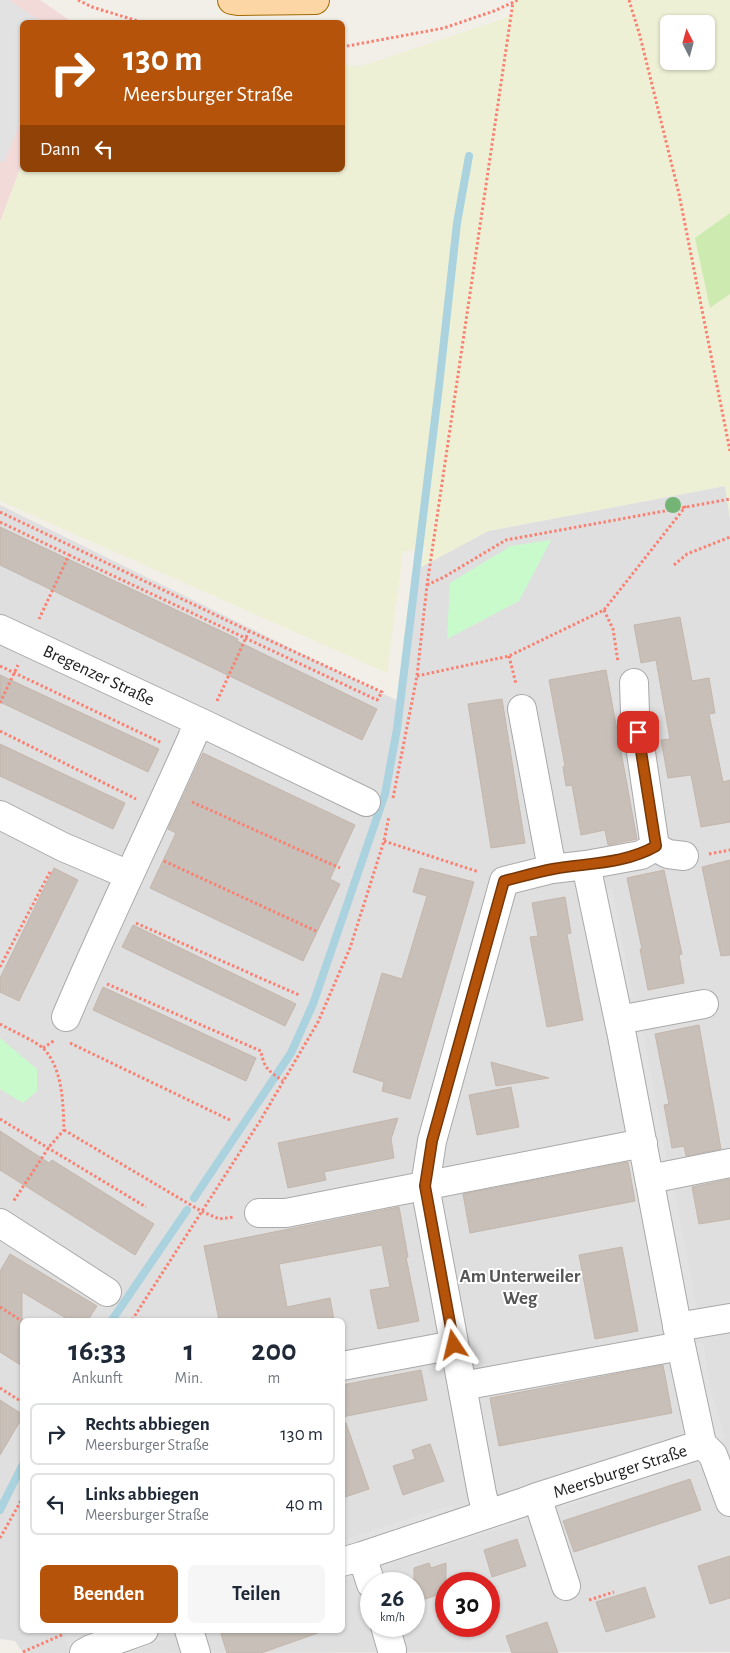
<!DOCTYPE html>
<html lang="de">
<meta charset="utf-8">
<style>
body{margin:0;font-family:"Alegreya Sans",sans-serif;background:#f6f6f7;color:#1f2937;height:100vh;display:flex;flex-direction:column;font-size:19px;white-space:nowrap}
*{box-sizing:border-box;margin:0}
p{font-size:16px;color:#747a83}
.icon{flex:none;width:28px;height:28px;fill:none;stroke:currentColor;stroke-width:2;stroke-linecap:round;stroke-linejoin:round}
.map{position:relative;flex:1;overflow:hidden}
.sheet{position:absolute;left:20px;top:1318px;width:325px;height:315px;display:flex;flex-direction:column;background:#fff;border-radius:8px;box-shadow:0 1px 4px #0004}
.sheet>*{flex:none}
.banner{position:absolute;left:20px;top:20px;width:325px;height:152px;border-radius:8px;box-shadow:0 1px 4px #0004;background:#b45309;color:#fff;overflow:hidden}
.needle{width:32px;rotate:354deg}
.tools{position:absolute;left:660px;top:15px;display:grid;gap:10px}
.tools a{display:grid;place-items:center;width:55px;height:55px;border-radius:8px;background:#fff;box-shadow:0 1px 4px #0004;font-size:25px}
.speed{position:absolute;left:360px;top:1572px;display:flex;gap:10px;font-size:25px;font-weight:700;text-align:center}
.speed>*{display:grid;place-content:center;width:65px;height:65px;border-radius:50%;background:#fff;box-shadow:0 1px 4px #0004;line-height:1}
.speed small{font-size:12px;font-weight:400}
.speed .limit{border:8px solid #d22;background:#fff;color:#111}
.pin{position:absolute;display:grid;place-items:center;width:42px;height:42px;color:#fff;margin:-21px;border-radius:10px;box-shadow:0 2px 8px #0006}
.me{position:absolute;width:55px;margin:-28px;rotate:350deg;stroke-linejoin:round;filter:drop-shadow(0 0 4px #0008)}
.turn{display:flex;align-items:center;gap:18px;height:105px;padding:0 20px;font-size:22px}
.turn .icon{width:65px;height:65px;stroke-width:2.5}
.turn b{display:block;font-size:35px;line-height:42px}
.then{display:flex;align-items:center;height:48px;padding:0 20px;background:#0003;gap:10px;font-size:19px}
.eta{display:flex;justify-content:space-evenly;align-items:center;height:85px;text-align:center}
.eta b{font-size:30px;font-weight:700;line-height:35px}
.cta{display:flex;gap:10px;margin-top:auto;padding:10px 20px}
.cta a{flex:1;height:58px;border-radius:8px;background:#b45309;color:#fff;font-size:20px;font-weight:700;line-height:58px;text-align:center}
.cta a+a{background:#f6f6f7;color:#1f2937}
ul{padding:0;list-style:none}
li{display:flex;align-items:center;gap:15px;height:62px;margin:0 10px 8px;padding:0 10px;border:2px solid #e0e1e3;border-radius:8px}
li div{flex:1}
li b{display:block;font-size:19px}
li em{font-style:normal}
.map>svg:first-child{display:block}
.residential{fill:#e0dfdf;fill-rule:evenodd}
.commercial{fill:#f2dad9}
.farmland{fill:#eef0d5;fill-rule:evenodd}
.grass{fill:#cdebb0}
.park{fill:#c8facc}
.parking{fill:#e2e2e2}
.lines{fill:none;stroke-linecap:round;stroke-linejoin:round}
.stream{stroke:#aad3df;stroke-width:8}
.building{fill:#c7bfb8;stroke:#c4b6ab}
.minor-casing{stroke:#a9a9a9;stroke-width:30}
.major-casing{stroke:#a06b00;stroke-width:30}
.path{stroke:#fa8072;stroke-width:3;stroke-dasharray:2.5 2.5;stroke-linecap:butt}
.minor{stroke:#fff;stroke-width:28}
.major{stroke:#fcd6a4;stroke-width:28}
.tree{fill:#74b475}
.route-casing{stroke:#753606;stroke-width:12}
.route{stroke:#b45309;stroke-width:9}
.labels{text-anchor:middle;stroke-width:4;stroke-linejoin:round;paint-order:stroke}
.street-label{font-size:18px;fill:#222;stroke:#fff}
.neighbourhood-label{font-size:19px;font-weight:bold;fill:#555;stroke:#fff}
</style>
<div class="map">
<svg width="730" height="1653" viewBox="0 0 730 1653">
<rect width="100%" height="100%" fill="#f2efe9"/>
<path class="residential" d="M 725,486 L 730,518 L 730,1652 L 23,1653 L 15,1641 L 0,1639 L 0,505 L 398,701 L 421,567 L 488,531 ZM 22,1320 L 342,1320 L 342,1630 L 22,1630 ZM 371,1584 L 414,1584 L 414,1626 L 371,1626 ZM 446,1584 L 489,1584 L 489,1626 L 446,1626 Z"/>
<path class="commercial" d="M 0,0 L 40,0 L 72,22 L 22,22 L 22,164 L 0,222 Z"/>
<path class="farmland" d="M 518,0 L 730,0 L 730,518 L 725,486 L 488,531 L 421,567 L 426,546 L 403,552 L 387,673 L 0,501 L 0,222 L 22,164 L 22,170 L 342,170 L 343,65 L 362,66 L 499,20 L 511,15 L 513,2 ZM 669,24 L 706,24 L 706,61 L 669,61 Z"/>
<path class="grass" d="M 730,213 L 730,294 L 710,308 L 695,238 Z"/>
<path class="park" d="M 551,540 L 519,601 L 447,639 L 450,583 L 511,546 Z
M 0,1038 L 37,1069 L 37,1091 L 23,1103 L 0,1089 Z"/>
<path class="parking" d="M 0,0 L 9,0 L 41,22 L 22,22 L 22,117 L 4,163 L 0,161 Z
M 612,889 L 633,996 L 618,999 L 597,892 Z
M 643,1031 L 667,1162 L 647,1165 L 622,1036 Z
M 674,1189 L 697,1308 L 675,1312 L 652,1193 Z
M 703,1343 L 711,1390 L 725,1438 L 702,1444 L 681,1346 Z
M 686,1450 L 691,1464 L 562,1508 L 556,1491 Z
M 521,1503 L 527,1520 L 385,1566 L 380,1550 L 345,1562 L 350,1577 L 343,1580 L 342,1540 L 453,1504 L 459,1523 Z
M 74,1630 L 172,1630 L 173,1636 L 128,1653 L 70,1653 L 64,1634 Z"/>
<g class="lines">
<path class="stream" d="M 194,1198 L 291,1053 L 313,1004 L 385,794 L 397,729 L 439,386 L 457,223 L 469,156
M 112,1320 L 187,1210
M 0,1510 L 22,1466"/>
</g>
<path class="building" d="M 0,527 L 238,639 L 237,641 L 377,709 L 362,740 L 0,565 Z
M 680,617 L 692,681 L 709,678 L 715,713 L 709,714 L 723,782 L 730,780 L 730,822 L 701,827 L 691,775 L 668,778 L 661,740 L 670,739 L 656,660 L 641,663 L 634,625 Z
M 606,670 L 637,839 L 608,845 L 605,830 L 581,835 L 572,785 L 566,786 L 563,767 L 565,766 L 549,680 Z
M 0,675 L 159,749 L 148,772 L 0,702 Z
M 502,699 L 525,843 L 491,848 L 468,704 Z
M 0,744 L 125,803 L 113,829 L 0,776 Z
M 203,753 L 355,825 L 330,879 L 340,884 L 303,961 L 150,888 L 176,833 L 168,829 Z
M 730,860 L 730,955 L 721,956 L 702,867 Z
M 54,868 L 78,880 L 19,1001 L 0,992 L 0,978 Z
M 420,868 L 474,882 L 410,1099 L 382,1091 L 384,1082 L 353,1072 L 382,973 L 402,979 L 427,896 L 413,892 Z
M 664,870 L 682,954 L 679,955 L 684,983 L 648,990 L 640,949 L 642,949 L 627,878 Z
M 565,897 L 571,933 L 567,934 L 583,1020 L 547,1027 L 530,937 L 538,936 L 532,903 Z
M 133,925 L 296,1004 L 285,1026 L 122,947 Z
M 103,987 L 256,1058 L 246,1081 L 93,1010 Z
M 699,1025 L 721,1149 L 686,1156 L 684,1146 L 672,1148 L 664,1105 L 669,1104 L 655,1034 Z
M 491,1062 L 549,1078 L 496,1086 Z
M 511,1087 L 519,1127 L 477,1135 L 469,1095 Z
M 398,1118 L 391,1139 L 394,1158 L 324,1172 L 326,1180 L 288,1188 L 278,1143 Z
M 0,1131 L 49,1163 L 52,1160 L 154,1224 L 135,1255 L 0,1170 Z
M 628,1162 L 635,1201 L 470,1233 L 463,1194 Z
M 730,1179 L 730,1219 L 699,1224 L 692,1187 Z
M 399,1207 L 408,1257 L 406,1257 L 419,1321 L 378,1329 L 370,1290 L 390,1287 L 382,1245 L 279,1264 L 287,1307 L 330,1298 L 334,1320 L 219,1320 L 204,1246 Z
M 622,1247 L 638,1331 L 595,1339 L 579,1255 Z
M 10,1254 L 97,1306 L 88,1320 L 69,1320 L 22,1292 L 22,1366 L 0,1352 L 0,1271 Z
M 663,1365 L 672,1413 L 499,1446 L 490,1398 Z
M 421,1370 L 427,1400 L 342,1417 L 342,1385 Z
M 0,1400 L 22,1414 L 22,1418 L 0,1455 Z
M 342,1423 L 346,1423 L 369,1489 L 342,1498 Z
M 430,1444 L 444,1481 L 403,1495 L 393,1466 L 415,1459 L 412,1450 Z
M 690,1479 L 701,1510 L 574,1552 L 563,1521 Z
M 517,1539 L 526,1566 L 492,1577 L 484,1550 Z
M 730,1556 L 730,1598 L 710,1604 L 698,1566 Z
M 429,1563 L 431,1568 L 446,1563 L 446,1590 L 439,1592 L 440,1594 L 414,1603 L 414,1568 Z
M 645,1587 L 655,1617 L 606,1632 L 596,1602 Z
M 547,1622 L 558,1653 L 512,1653 L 506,1636 Z
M 232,1630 L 318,1630 L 318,1633 L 261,1653 L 227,1653 L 221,1634 Z"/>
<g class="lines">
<defs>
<path id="minor" d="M 0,629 L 206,725 L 366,802
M 522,709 L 552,869
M 0,815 L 63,847 L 129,875
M 655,847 L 668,854 L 684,856
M 586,865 L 641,855 L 655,847 L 635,712 L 634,683
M 66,1017 C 108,917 156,821 199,722
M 619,1020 L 704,1004
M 650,1179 L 730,1163
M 259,1213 L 286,1213 L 643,1143
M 0,1223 L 107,1292
M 677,1327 L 730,1318
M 342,1366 L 454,1345
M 462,1386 L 681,1346
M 702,1444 L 713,1455 L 730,1502
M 537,1497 L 566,1586
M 362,1556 L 371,1584
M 342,1562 L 362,1556 L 521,1503 L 537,1497 L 702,1444 L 681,1346 L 622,1036 L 586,865 L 552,869 L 504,881 L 432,1141 L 425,1186 L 482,1494 L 487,1514
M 385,1626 L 392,1650
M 189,1630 L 196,1653
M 84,1653 L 91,1649 L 144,1630"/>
<path id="major" d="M 232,0 L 238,1 L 315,0"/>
</defs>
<use href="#minor" class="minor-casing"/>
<use href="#major" class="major-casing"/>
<path class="path" d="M 78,0 L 92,7 L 141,22
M 629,0 L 640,36 L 679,194 L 730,451
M 342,47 L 444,28 L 494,11 L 518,0
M 0,512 L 249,631 L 382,692 L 377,700 L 69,555
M 0,522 L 69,555 L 39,619
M 674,565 L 687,554 L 730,537
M 427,585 L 444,577 L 506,540 L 730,499
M 604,610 L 613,629 L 618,662
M 509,656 L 516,684
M 0,666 L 162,743
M 417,676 L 509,656 L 604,610 L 686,506
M 217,701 L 249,631
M 0,703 L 18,665
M 0,731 L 136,799
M 393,798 L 417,676 L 427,585 L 513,2
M 192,802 L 340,868
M 384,841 L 479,872
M 709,854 L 730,850
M 164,861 L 316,931
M 136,923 L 299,995
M 0,967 L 51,870
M 107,984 L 261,1051 C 264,1069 269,1071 283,1081
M 0,1024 C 10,1030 36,1041 44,1049 C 63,1070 63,1103 64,1130 L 49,1147 L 13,1202
M 70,1043 L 232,1121
M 43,1048 L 55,1040
M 0,1119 L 146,1207
M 64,1130 L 201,1211 L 219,1219 L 234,1217
M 0,1307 L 22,1321
M 132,1320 L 260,1121 L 318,1022 L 350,948 L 384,841 L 389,816
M 0,1388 L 22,1402
M 0,1538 L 22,1499
M 589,1600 L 614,1592
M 23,1652 L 64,1634"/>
<use href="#minor" class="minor"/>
<use href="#major" class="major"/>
</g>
<circle class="tree" cx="673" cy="505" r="8"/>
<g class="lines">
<defs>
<path id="route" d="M 454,1345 L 425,1186 L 432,1141 L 504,881 C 520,877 537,872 553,869 C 587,863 625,864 656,846 L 638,732"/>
</defs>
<use href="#route" class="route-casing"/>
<use href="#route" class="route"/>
</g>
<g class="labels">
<g class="street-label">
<text transform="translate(99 675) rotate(25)" y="6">Bregenzer Straße</text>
<text transform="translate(620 1471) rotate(-18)" y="6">Meersburger Straße</text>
</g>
<g class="neighbourhood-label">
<text x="520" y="1282">Am Unterweiler<tspan x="520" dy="22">Weg</tspan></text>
</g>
</g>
</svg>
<div class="tools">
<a><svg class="needle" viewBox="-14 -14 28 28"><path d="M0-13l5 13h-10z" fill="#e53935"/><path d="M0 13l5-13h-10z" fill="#747a83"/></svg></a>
</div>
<div class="speed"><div>26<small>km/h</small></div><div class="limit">30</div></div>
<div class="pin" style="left:638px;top:732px;background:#d93025"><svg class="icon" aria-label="arrive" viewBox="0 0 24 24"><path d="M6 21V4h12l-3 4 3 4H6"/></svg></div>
<svg class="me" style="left:454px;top:1345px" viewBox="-20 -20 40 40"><path d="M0-17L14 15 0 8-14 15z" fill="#b45309" stroke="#fff" stroke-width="4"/></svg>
<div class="banner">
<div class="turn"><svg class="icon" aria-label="right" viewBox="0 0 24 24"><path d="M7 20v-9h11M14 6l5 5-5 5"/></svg><div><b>130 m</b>Meersburger Straße</div></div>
<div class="then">Dann<svg class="icon" aria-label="left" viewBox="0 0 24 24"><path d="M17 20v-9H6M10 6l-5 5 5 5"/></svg></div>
</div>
<section class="sheet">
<div class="eta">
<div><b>16:33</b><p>Ankunft</p></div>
<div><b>1</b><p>Min.</p></div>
<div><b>200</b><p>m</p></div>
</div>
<ul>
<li><svg class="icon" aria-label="right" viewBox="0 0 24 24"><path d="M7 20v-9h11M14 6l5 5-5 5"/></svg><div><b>Rechts abbiegen</b><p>Meersburger Straße</p></div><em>130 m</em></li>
<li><svg class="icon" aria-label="left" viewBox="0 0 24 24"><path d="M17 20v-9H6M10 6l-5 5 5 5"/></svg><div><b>Links abbiegen</b><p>Meersburger Straße</p></div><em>40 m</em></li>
</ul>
<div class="cta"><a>Beenden</a><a>Teilen</a></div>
</section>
</div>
